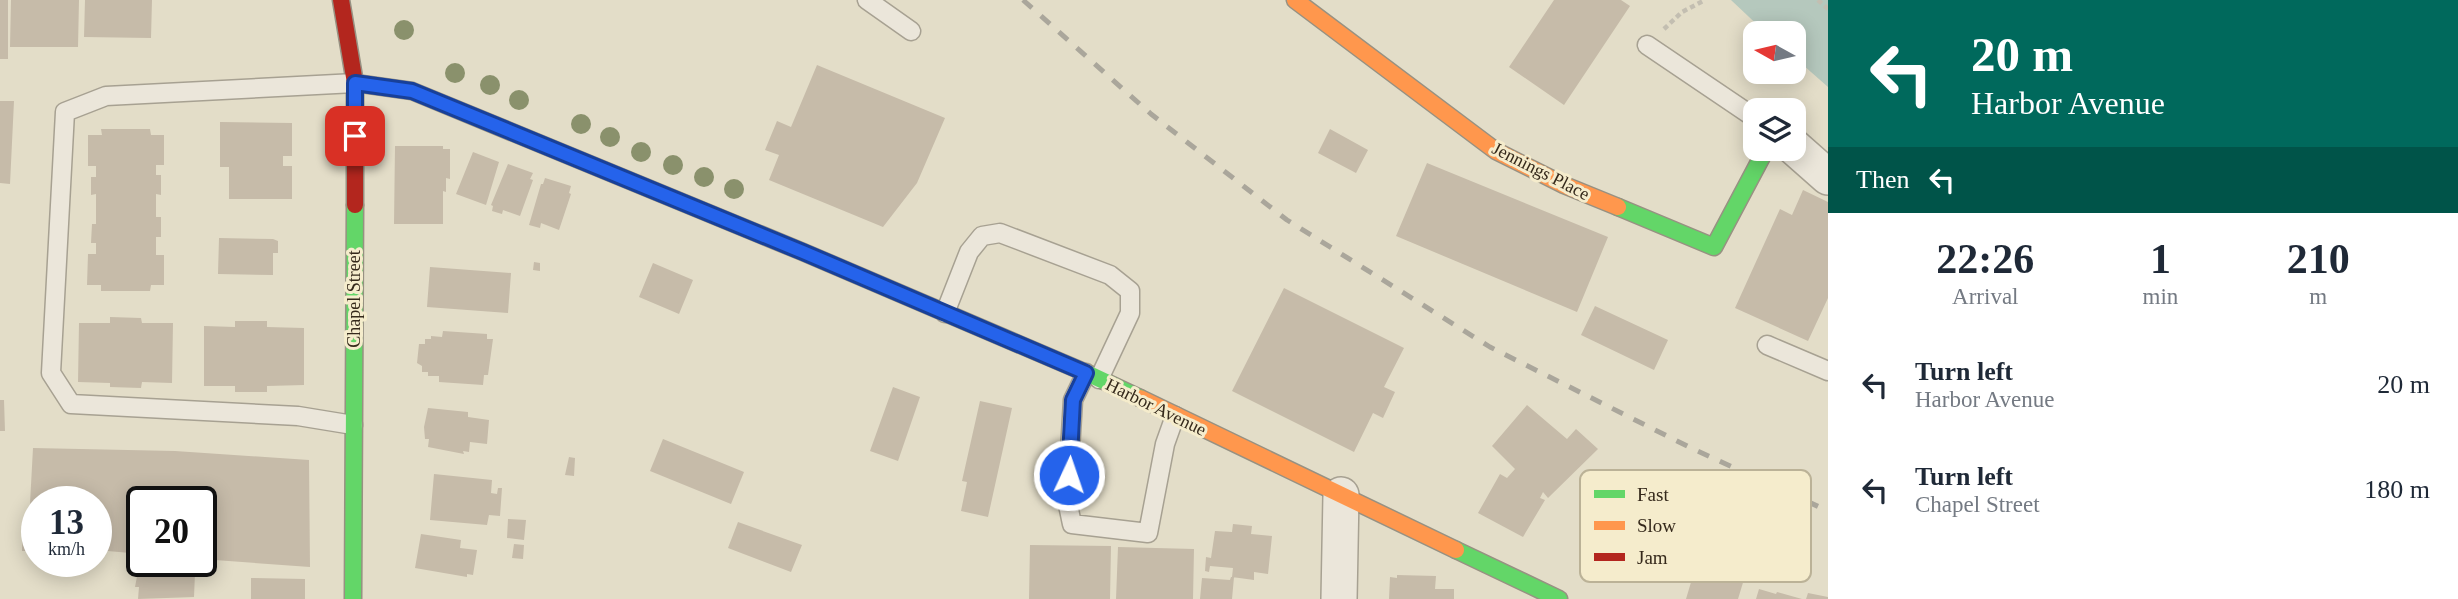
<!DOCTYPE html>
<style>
body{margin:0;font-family:Georgia,serif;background:#f2f2f3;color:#1f2937;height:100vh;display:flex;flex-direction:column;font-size:26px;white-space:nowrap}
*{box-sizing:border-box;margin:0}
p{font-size:23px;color:#747a83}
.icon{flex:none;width:38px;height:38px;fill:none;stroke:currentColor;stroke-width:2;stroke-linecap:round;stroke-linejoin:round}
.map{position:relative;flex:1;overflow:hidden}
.drawer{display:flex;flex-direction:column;background:#fff;width:630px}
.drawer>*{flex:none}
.hud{background:#00695c;color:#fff;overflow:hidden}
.needle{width:46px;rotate:278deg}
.buttons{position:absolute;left:1743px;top:21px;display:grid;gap:14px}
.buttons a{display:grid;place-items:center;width:63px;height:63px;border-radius:14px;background:#fff;box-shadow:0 4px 18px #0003;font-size:35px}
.speed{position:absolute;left:21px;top:486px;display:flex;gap:14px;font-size:35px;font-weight:700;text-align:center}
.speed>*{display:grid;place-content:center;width:91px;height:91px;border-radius:50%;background:#fff;box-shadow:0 4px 18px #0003;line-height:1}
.speed small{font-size:18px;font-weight:400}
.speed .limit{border:4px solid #111;border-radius:10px;background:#fff;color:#111}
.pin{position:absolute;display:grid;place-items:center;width:60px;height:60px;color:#fff;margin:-30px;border-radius:14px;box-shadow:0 4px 10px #0006}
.me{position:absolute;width:77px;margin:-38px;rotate:3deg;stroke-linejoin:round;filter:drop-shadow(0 0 5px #0008)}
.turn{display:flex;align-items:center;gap:24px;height:147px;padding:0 28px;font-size:32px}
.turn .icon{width:91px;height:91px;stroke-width:2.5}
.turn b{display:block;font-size:49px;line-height:60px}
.then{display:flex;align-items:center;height:66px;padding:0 28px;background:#0003;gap:14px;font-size:26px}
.eta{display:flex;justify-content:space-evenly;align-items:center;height:119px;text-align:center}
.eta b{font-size:42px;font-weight:600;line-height:49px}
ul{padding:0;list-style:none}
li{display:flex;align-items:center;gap:21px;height:105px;padding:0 28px}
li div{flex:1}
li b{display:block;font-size:26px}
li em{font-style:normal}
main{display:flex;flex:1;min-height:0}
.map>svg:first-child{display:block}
.water{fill:#b5c8bd}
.building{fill:#c6bba9}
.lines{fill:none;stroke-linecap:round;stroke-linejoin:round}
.lane-casing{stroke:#a7a192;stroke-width:21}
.street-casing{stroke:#a7a192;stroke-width:38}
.fast-casing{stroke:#979182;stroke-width:19}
.slow-casing{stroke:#979182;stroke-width:19}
.jam-casing{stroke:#979182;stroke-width:19}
.path{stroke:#c3beb1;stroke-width:4.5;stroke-dasharray:5 3.5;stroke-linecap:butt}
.lane{stroke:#ebe6da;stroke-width:18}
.street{stroke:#ebe6da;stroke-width:35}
.fast{stroke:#63d668;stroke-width:16}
.slow{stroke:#ff974d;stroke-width:16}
.jam{stroke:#b3261e;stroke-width:16}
.rail{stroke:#aaa69b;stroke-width:5;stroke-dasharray:12 12;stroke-linecap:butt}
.tree{fill:#8a916c}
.route-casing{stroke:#184099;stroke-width:18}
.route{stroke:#2563eb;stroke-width:12}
.labels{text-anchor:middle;stroke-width:6;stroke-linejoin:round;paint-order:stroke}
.street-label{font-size:18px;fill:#35291b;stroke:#f5eccc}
.key{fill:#f5eccc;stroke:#bbb297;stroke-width:2}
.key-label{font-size:19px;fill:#35291b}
</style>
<main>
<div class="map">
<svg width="1828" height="599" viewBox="0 0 1828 599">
<rect width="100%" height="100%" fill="#e3ddc8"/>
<path class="water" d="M 1731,0 L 1828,0 L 1828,87 L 1794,57 L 1794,33 L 1766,33 Z"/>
<path class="building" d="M 0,0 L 8,0 L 8,59 L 0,59 Z
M 11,0 L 79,0 L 78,47 L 10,47 Z
M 85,0 L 152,0 L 151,38 L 84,37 Z
M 1554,0 L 1621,0 L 1630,6 L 1564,105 L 1509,67 Z
M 817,65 L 945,118 L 917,183 L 883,227 L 769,180 L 779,155 L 765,150 L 777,121 L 791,127 Z
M 0,101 L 14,101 L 10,184 L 0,183 Z
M 220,122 L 292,123 L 292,156 L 283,156 L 283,166 L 292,166 L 292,199 L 229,199 L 229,167 L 220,167 Z
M 101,129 L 150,129 L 151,135 L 164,135 L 164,165 L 156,165 L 156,175 L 161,175 L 161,195 L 156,194 L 156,217 L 161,217 L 161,237 L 156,237 L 156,255 L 164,255 L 164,285 L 151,285 L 150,291 L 101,291 L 101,285 L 87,285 L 88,254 L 96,254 L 96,243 L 91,243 L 92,224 L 96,224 L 96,194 L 91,195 L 91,177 L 96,177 L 96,166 L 88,166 L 88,135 L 102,135 Z
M 1330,129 L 1368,150 L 1356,173 L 1318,153 Z
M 395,146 L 443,146 L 443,149 L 450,149 L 450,179 L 446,178 L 446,192 L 443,191 L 443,224 L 394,224 Z
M 473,152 L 499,162 L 486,205 L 456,194 Z
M 1427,163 L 1608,237 L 1577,312 L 1396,236 Z
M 508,164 L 533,173 L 530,179 L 533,180 L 520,216 L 503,210 L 502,214 L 492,211 L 493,206 L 491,205 Z
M 545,178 L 571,186 L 569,193 L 571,194 L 559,230 L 541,223 L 540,228 L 529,225 L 541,184 L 543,184 Z
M 1803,190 L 1828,202 L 1828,298 L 1808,341 L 1735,308 L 1780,209 L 1792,215 Z
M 219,238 L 273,239 L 278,241 L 278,253 L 273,253 L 273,275 L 218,274 Z
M 534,262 L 540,263 L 540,271 L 533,270 Z
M 653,263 L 693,280 L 679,314 L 639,297 Z
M 430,267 L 511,273 L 508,313 L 427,307 Z
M 1284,288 L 1404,348 L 1384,387 L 1395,392 L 1383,418 L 1373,413 L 1354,452 L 1232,391 Z
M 1595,306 L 1668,340 L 1654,370 L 1581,335 Z
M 110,317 L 141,318 L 142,323 L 173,323 L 172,383 L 142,382 L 141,388 L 110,387 L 110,383 L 78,382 L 79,323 L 110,323 Z
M 235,321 L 267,321 L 267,327 L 304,328 L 304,385 L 267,386 L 267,392 L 235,392 L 235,386 L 204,386 L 204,326 L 235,327 Z
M 443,331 L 487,334 L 487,339 L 493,339 L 488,375 L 484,375 L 483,385 L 439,382 L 439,376 L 428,376 L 428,372 L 422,372 L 422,366 L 417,363 L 419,344 L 425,344 L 425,339 L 431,339 L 431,336 L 442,337 Z
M 893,387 L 920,397 L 898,461 L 870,451 Z
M 0,400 L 4,400 L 5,431 L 0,431 Z
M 980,401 L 1012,408 L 988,517 L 961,511 L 967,482 L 962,481 Z
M 1527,405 L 1567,439 L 1576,429 L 1598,449 L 1548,498 L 1543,492 L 1540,498 L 1545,500 L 1523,537 L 1478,513 L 1500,474 L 1507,478 L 1515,469 L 1492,446 Z
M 428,408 L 468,412 L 468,417 L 489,420 L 487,444 L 470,442 L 469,452 L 463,451 L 464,454 L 428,447 L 429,439 L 425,439 L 424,427 Z
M 663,439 L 744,472 L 731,504 L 650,471 Z
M 33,448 L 175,451 L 309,460 L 310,567 L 201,559 L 201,502 L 142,502 L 142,554 L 96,550 L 96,502 L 37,502 L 37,546 L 35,551 L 22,551 L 23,521 L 29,522 Z
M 569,457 L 575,458 L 574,476 L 565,475 Z
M 434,474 L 492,480 L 491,493 L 497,494 L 498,488 L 502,488 L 500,516 L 489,515 L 487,525 L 430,520 Z
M 508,519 L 526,520 L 524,540 L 507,538 Z
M 738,522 L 802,545 L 791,572 L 728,548 Z
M 1233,524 L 1252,526 L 1251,534 L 1272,536 L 1268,574 L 1254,572 L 1254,580 L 1232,577 L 1233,568 L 1210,566 L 1209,572 L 1205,571 L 1206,557 L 1211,558 L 1215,531 L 1232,532 Z
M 421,534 L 461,540 L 460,548 L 477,550 L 473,575 L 467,574 L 467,577 L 415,568 Z
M 1703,542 L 1752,553 L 1738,599 L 1686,599 Z
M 514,544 L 524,545 L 523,559 L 512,558 Z
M 1030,545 L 1111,546 L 1110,599 L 1029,599 Z
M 1118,547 L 1194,549 L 1193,599 L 1116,599 Z
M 139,566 L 182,568 L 195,573 L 194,597 L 138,599 L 139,587 L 135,587 Z
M 1397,575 L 1436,576 L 1435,589 L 1454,589 L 1454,599 L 1389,599 L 1390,577 L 1397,578 Z
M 1231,577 L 1234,577 L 1232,599 L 1200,599 L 1202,578 L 1230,580 Z
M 251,578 L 305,579 L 305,599 L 251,599 Z
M 1759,589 L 1776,594 L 1777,592 L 1802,599 L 1756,599 Z
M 1808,593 L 1828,597 L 1828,599 L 1806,599 Z"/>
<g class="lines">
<defs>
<path id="lane" d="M 867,0 L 911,31
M 1647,45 L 1755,118
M 945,313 L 969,252 L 982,236 L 1000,233 L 1110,275 L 1130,291 L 1130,313 L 1099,379
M 1767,345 L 1828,371
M 1086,373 L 1073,400 L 1067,500 L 1072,524 L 1148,533 L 1165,444 L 1175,416
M 353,425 L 298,416 L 71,404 L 51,373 L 65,112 L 106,96 L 355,83"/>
<path id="street" d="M 1794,147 L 1828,177
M 1339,599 L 1341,495"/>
<path id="fast" d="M 355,83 L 412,91 L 803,252 L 1091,375 L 1140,398
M 1618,207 L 1714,247 L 1766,149
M 1456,550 L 1559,599
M 353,599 L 355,205"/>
<path id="slow" d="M 1295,0 L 1496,151 L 1564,185 L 1618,207
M 1140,398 L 1456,550"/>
<path id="jam" d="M 341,0 L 355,83 L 355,205"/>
</defs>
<use href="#lane" class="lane-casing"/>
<use href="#street" class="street-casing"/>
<use href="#fast" class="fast-casing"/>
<use href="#slow" class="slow-casing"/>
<use href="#jam" class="jam-casing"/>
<path class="path" d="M 1818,0 L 1828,9
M 1664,29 L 1682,12 L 1705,0"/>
<use href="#lane" class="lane"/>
<use href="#street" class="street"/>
<use href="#fast" class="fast"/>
<use href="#slow" class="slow"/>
<use href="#jam" class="jam"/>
<path class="rail" d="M 1023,0 L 1151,114 L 1287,220 L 1490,347 L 1689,447 L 1828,511"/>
</g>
<g class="tree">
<circle cx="404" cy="30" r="10"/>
<circle cx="455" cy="73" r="10"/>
<circle cx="490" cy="85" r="10"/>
<circle cx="519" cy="100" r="10"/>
<circle cx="581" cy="124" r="10"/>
<circle cx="610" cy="137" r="10"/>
<circle cx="641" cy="152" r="10"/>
<circle cx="673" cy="165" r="10"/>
<circle cx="704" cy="177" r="10"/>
<circle cx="734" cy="189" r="10"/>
</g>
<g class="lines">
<defs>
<path id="route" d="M 355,136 L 355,83 L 412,91 L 803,252 L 1086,373 L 1073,400 L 1069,475"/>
</defs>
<use href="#route" class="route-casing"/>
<use href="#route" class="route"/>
</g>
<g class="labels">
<g class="street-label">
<text transform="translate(1541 171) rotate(27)" y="6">Jennings Place</text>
<text transform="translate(354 299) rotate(-90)" y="6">Chapel Street</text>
<text transform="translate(1156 407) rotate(26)" y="6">Harbor Avenue</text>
</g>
</g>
<rect x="1580" y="470" width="231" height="112" rx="10" class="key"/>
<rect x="1594" y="490" width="31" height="8" fill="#63d668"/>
<rect x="1594" y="521" width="31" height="9" fill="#ff974d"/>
<rect x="1594" y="553" width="31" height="8" fill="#b3261e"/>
<g class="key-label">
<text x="1637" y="501">Fast</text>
<text x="1637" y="532">Slow</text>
<text x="1637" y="564">Jam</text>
</g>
</svg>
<div class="buttons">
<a><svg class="needle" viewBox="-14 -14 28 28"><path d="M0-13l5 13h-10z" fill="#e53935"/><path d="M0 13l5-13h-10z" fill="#747a83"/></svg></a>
<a><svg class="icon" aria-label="layers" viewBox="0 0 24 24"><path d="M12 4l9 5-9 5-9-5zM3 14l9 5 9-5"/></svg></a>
</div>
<div class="speed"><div>13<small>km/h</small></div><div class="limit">20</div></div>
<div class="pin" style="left:355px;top:136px;background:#d93025"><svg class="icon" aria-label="arrive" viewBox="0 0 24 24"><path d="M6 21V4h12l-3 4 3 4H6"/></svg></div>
<svg class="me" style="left:1069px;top:475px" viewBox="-20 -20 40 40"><circle r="17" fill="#2563eb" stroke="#fff" stroke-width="3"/><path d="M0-11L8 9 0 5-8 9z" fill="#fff"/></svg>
</div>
<section class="drawer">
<div class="hud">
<div class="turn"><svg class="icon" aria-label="left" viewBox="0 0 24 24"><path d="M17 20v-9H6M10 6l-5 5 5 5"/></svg><div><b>20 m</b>Harbor Avenue</div></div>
<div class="then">Then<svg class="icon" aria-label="left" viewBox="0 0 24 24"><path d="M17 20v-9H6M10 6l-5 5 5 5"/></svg></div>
</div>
<div class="eta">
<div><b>22:26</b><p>Arrival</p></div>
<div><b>1</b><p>min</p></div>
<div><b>210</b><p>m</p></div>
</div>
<ul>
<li><svg class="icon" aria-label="left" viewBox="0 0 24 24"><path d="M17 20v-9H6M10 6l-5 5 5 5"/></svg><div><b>Turn left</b><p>Harbor Avenue</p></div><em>20 m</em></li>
<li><svg class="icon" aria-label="left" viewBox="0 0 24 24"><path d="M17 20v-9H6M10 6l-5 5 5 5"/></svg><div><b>Turn left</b><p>Chapel Street</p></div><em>180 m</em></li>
</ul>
</section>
</main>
